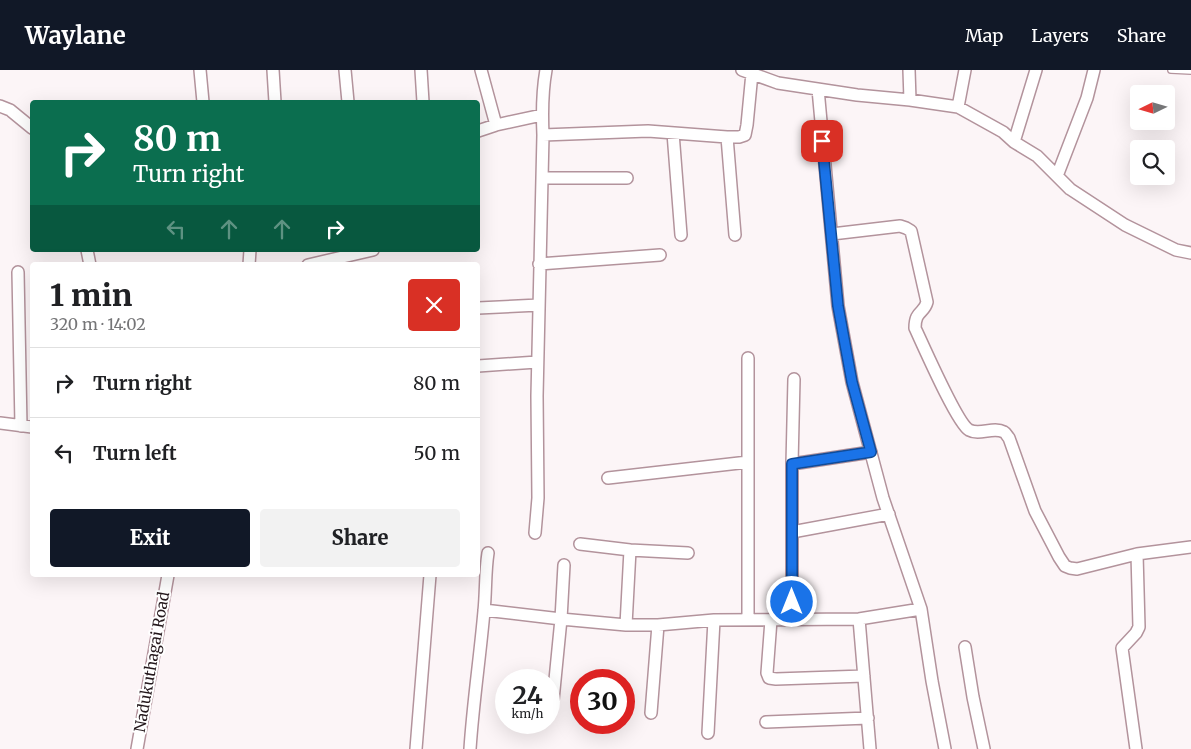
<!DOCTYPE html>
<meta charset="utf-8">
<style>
body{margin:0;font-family:Merriweather,serif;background:#f2f2f2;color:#202124;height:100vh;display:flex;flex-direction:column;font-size:19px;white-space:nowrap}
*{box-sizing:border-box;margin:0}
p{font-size:16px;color:#757577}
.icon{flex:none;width:28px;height:28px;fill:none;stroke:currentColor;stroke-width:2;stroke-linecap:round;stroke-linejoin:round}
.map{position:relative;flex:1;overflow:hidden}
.sheet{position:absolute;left:30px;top:192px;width:450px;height:315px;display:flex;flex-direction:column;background:#fff;border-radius:5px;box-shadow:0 5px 20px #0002}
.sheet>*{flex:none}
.top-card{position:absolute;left:30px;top:30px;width:450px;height:152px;border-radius:5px;box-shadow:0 5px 20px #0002;background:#0b6e4f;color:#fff;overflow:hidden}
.needle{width:32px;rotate:265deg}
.buttons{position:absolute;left:1130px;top:15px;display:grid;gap:10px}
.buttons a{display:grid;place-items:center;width:45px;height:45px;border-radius:5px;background:#fff;box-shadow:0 5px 20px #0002;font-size:25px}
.speed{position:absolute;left:495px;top:599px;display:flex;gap:10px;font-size:25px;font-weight:700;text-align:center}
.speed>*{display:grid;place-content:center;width:65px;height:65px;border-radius:50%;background:#fff;box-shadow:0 5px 20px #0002;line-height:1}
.speed small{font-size:12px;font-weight:400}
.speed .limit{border:8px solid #d22;background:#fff;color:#111}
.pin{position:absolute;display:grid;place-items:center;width:42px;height:42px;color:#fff;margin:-21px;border-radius:10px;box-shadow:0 2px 8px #0006}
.me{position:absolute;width:55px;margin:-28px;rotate:0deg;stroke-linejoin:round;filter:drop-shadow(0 0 4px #0008)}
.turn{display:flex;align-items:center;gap:18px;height:105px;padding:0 20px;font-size:22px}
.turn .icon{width:65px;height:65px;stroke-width:2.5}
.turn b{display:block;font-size:35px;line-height:42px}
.lanes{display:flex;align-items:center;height:48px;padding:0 20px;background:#0003;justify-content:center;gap:25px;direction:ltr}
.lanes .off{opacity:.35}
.round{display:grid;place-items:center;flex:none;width:52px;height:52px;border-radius:5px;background:#f2f2f2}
.head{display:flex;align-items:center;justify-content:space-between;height:85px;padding:0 20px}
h1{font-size:30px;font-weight:800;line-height:38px}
.cta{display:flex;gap:10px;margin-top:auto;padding:10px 20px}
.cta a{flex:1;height:58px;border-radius:5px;background:#111827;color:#fff;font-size:20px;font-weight:800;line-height:58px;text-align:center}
.cta a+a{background:#f2f2f2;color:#202124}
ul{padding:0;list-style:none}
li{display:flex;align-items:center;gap:15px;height:70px;padding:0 20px;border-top:1px solid #e0e0e0}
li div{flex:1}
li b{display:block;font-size:19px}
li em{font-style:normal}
header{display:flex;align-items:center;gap:30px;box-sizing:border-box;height:70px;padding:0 25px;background:#111827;color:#fff}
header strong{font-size:24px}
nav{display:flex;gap:28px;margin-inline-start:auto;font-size:18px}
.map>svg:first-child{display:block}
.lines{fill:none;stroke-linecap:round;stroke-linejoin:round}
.lane-casing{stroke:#b3939c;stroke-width:8}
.street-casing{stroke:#b3939c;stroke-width:14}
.lane{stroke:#fff;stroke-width:5.5}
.street{stroke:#fff;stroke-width:11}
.route-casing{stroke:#114b97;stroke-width:12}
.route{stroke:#1a73e8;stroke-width:9}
.labels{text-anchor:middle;stroke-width:4;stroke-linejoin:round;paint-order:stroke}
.street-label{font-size:15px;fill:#24181c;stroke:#fff}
</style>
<header>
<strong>Waylane</strong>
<nav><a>Map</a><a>Layers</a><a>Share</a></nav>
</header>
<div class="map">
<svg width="1191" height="679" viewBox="0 0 1191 679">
<rect width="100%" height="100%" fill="#fcf5f7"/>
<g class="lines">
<defs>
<path id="lane" d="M 1171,0 L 1191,1"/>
<path id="street" d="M 200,0 L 203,32
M 273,0 L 275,32
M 345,0 L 348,32
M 421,0 L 423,32
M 481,0 L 496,55
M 742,0 L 778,13 L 857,25 L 910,30 L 958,37 L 1003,62 L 1014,72 L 1037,86 L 1070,119 L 1125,155 L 1176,180 L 1191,183
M 909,0 L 910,30
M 818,19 L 838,236 L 852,312 L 883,428 L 921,539 L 932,611 L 945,679
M 0,36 L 10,40 L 32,58
M 958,37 L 965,0
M 478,61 L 496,55 L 542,45
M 673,63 L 681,165
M 543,65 L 648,61 L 727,67 L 739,67 L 745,65 L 747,55 L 752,3
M 727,67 L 735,165
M 1014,72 L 1036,0
M 1057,106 L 1087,28 L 1094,0
M 542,108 L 627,108
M 832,164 L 900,156 L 906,158 L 911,161 L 927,232 C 924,244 915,240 915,258 C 923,275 957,353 969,360 C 980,366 993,356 1004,362 C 1006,363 1007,366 1009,368 L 1035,441 L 1059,487 L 1065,496 L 1070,498 L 1077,499 L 1137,484
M 87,180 L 90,195
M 539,194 L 660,185
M 249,195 L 250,180
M 308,195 L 373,180
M 18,202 L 21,356
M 478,238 L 539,235
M 748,288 L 748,550
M 478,296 L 537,292
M 0,353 L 32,357
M 792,394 L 871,382
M 608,408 L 748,392
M 792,462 L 889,444
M 535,463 L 538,428 L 537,326 L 543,65 C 542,43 542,22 546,0
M 580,474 L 630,480
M 484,540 L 561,549 L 626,555 L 658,555 L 714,550 L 859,549 L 921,539
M 859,549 L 870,679
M 771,550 L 767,603 L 769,608 L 776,609 L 864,606
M 792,550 L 792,394 L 794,309
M 626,555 L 630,480 L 688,483
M 965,577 L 973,627 L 984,679
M 553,630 L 561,549 L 564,495
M 651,643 L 658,555
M 766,652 L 868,648
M 708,663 L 714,550
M 137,679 L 168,505
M 416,679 L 430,505
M 470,679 C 473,633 480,587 484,541 C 486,522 485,502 488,483
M 1136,679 L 1122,578 L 1136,563 L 1139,557 L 1137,484 L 1191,477"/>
</defs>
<use href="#lane" class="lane-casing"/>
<use href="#street" class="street-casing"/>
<use href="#lane" class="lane"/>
<use href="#street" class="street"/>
</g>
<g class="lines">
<defs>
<path id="route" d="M 792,532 L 792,394 L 871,382 L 852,312 L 838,236 L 822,71"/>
</defs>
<use href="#route" class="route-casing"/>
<use href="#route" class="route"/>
</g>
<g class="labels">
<g class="street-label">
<text transform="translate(152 592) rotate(-80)" y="5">Nadukuthagai Road</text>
</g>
</g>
</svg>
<div class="buttons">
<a><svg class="needle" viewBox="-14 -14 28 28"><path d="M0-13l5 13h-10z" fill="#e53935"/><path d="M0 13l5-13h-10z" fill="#757577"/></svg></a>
<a><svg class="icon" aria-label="search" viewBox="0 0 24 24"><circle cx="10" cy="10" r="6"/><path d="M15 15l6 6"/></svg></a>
</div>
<div class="speed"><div>24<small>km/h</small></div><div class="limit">30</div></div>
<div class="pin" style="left:822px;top:71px;background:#d93025"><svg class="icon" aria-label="arrive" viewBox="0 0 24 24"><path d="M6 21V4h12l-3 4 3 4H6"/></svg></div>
<svg class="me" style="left:792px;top:532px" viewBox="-20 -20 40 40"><circle r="17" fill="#1a73e8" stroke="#fff" stroke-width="3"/><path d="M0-11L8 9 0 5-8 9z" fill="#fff"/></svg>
<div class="top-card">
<div class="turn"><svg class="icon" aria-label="right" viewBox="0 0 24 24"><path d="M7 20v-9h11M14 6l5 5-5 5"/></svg><div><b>80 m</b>Turn right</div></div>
<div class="lanes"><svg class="icon off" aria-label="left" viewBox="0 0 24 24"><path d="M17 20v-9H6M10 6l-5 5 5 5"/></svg><svg class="icon off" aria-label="ahead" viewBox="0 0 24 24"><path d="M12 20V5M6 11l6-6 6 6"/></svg><svg class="icon off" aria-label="ahead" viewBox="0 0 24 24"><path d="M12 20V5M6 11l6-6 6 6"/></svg><svg class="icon" aria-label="right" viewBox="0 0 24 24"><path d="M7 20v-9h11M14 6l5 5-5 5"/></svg></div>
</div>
<section class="sheet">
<div class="head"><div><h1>1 min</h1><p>320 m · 14:02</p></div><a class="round" style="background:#d93025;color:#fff"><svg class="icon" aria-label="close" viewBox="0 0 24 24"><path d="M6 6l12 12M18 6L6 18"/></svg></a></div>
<ul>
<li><svg class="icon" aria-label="right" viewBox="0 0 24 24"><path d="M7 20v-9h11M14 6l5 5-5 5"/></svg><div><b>Turn right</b></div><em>80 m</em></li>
<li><svg class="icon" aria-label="left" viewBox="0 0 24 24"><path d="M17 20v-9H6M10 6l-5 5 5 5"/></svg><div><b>Turn left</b></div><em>50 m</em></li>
</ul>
<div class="cta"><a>Exit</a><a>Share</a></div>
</section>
</div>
